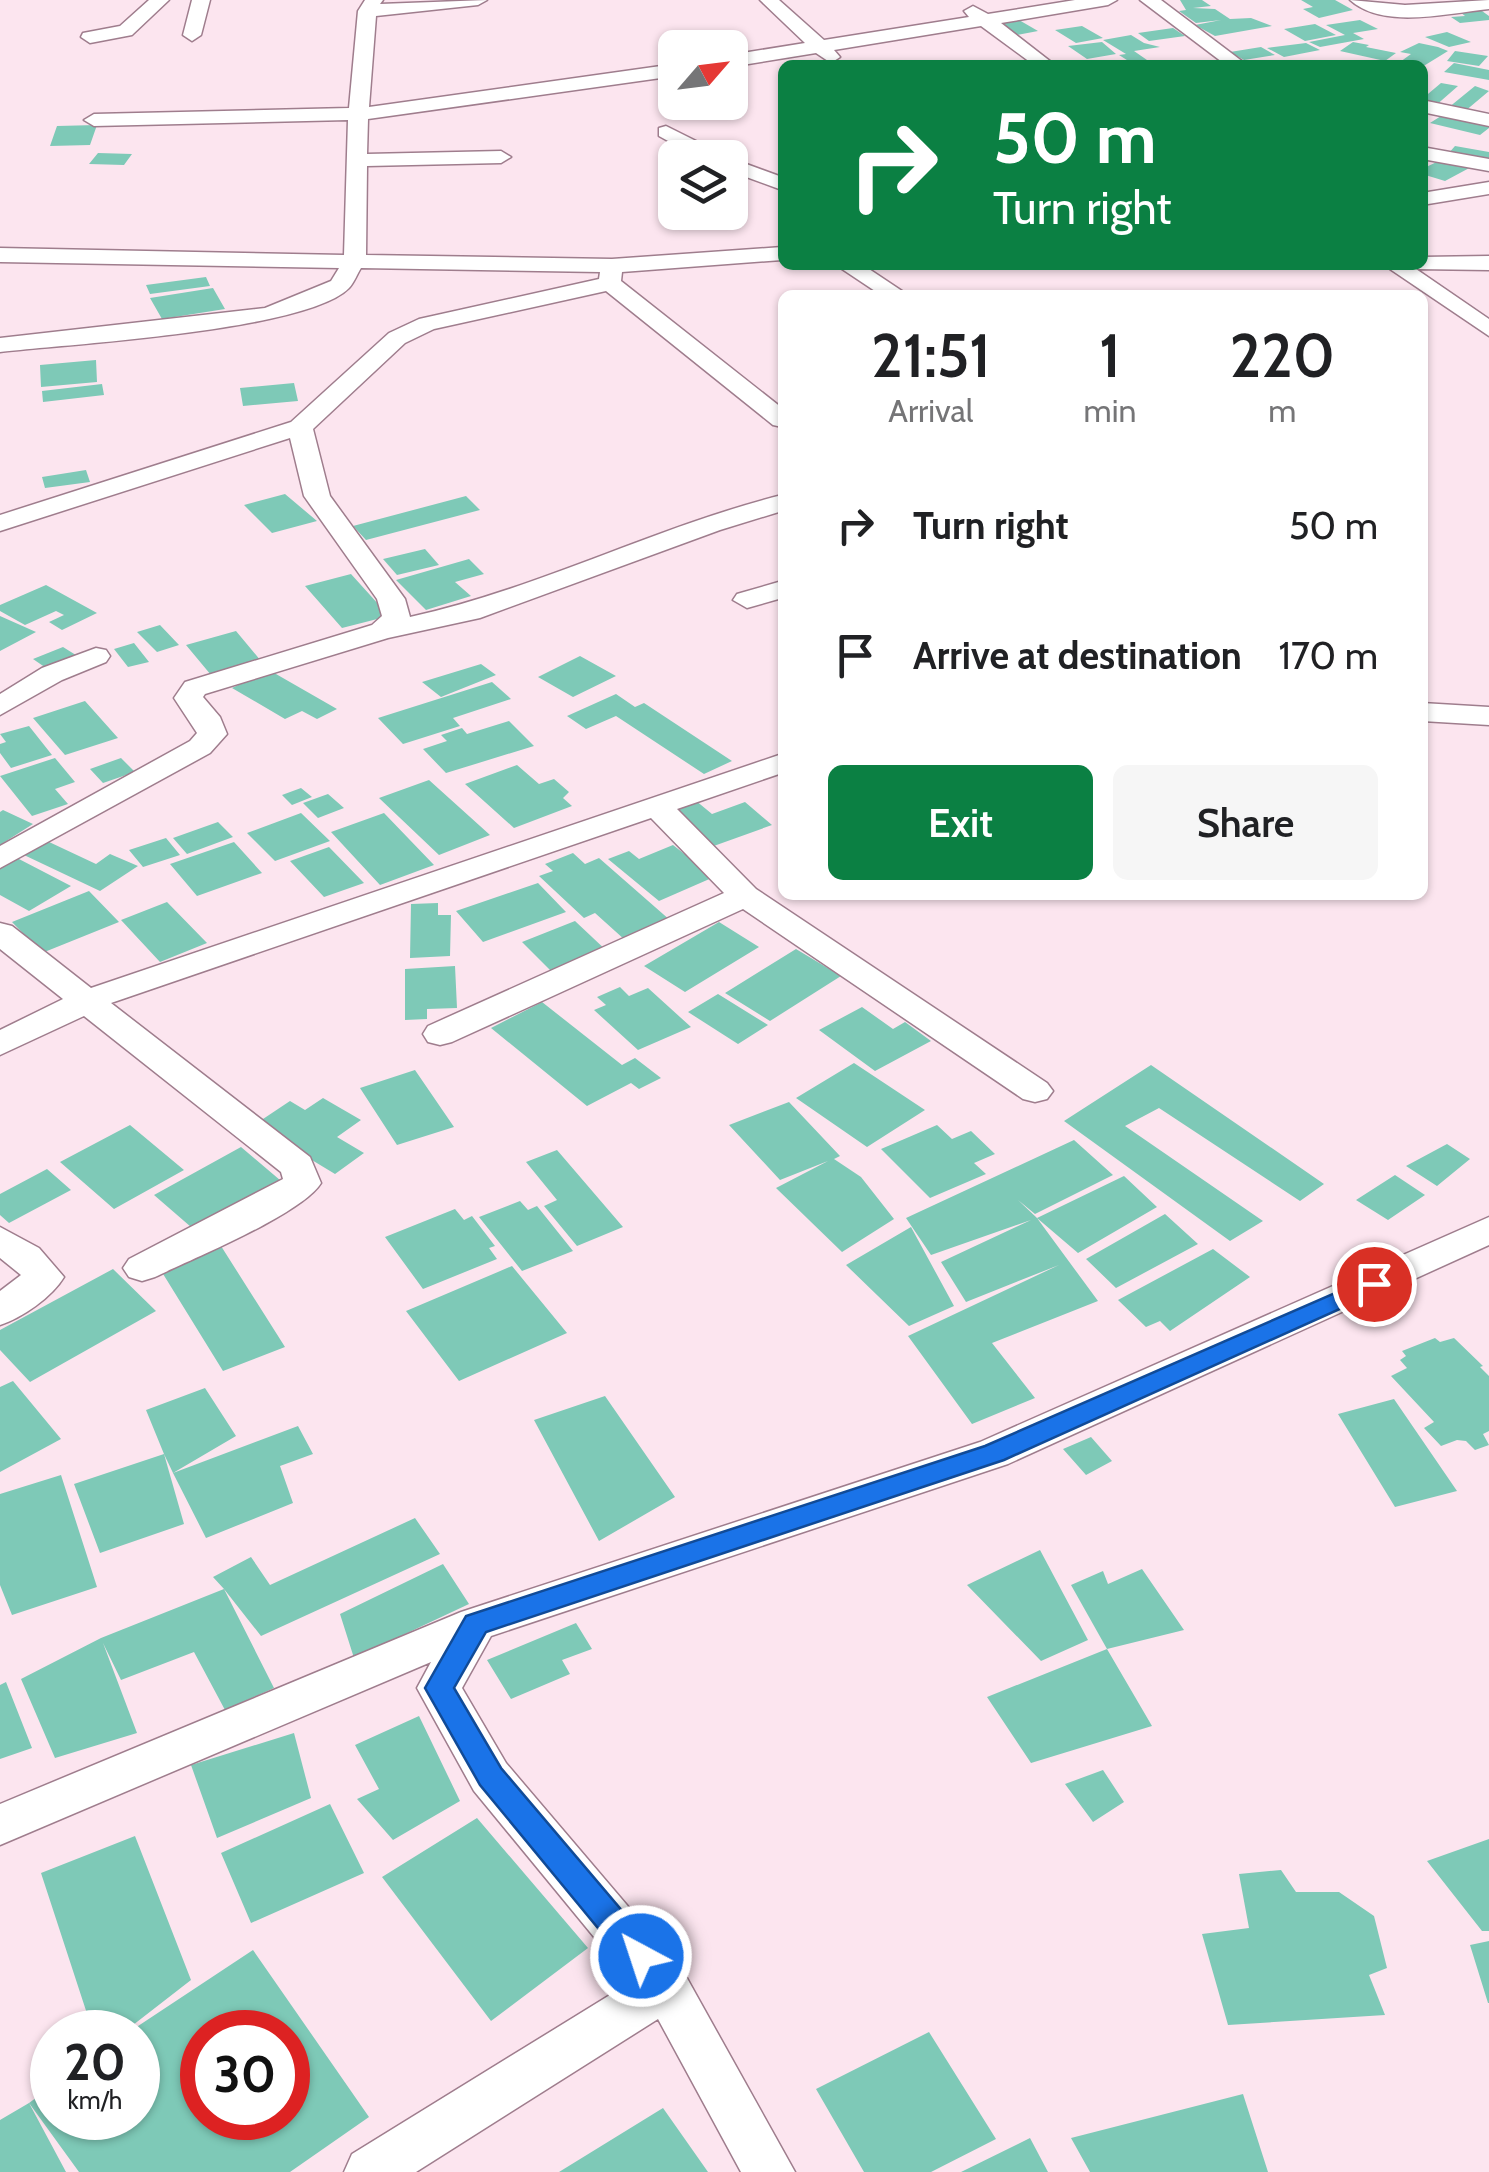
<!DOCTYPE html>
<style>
body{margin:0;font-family:Cabin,sans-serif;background:#f6f6f6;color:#202124;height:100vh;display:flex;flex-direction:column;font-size:38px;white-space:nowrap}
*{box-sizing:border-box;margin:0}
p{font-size:32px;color:#757577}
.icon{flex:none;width:55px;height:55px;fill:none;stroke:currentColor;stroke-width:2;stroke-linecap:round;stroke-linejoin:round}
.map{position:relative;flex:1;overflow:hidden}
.details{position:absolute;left:778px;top:290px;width:650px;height:610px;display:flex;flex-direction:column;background:#fff;border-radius:15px;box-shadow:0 2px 8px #0004}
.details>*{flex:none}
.hud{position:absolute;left:778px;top:60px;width:650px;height:210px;border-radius:15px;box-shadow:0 2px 8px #0004;background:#0b8043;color:#fff;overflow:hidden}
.needle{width:65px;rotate:62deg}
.fabs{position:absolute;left:658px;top:30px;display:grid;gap:20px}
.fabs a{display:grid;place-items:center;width:90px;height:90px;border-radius:15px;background:#fff;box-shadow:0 2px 8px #0004;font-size:50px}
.speed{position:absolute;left:30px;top:2010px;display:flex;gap:20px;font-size:50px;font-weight:700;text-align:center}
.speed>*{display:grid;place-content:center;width:130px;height:130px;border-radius:50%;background:#fff;box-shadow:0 2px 8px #0004;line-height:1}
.speed small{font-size:25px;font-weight:400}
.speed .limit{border:15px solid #d22;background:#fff;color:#111}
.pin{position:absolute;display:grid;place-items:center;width:85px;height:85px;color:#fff;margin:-42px;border:5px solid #fff;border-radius:50%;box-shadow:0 2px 10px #0007}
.me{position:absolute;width:110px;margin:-55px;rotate:320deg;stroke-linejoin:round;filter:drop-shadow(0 0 8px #0008)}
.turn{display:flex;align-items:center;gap:35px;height:210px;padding:0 50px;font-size:45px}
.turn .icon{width:130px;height:130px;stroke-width:2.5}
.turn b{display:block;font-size:70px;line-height:85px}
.eta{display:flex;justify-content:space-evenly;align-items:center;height:170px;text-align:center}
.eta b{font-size:60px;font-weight:600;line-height:70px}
.cta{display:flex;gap:20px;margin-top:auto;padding:20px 50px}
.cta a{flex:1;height:115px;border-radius:15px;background:#0b8043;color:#fff;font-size:40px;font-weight:600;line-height:115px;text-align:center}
.cta a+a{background:#f6f6f6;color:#202124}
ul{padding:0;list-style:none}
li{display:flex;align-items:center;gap:30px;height:130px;padding:0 50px}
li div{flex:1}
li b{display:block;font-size:38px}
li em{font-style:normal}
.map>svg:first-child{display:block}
.building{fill:#7ec9b7;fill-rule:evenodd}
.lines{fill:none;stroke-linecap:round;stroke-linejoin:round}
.street-casing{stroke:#9f7d8d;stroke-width:3}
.street{fill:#fff;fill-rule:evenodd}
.route{fill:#1a73e8;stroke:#114b97;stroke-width:2.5}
</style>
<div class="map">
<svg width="1489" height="2172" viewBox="0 0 1489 2172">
<rect width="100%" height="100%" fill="#fce5ef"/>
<path class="building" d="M 1180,0 L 1202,0 L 1211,6 L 1193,8 L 1215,9 L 1230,19 L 1251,18 L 1272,26 L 1215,36 L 1195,25 L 1221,20 L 1196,23 L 1179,11 L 1186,10 Z
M 1301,0 L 1335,0 L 1353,10 L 1319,18 L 1303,9 L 1313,7 Z
M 1475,6 L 1489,16 L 1489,20 L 1460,23 L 1451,17 L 1465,16 L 1455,8 Z
M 1019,20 L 1038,31 L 1017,35 L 999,23 Z
M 1360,20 L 1378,29 L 1353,33 L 1364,39 L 1320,47 L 1309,42 L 1345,35 L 1326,25 Z
M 1315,24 L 1336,35 L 1305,41 L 1284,29 Z
M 1082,26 L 1103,38 L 1076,43 L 1055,30 Z
M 1173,28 L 1185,36 L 1149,41 L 1138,33 Z
M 1447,32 L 1471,42 L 1449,47 L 1425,37 Z
M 1131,35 L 1144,43 L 1160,47 L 1134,51 L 1147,60 L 1130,62 L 1119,55 L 1126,54 L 1103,40 Z
M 1102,42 L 1116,54 L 1087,59 L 1068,46 Z
M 1353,42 L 1369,45 L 1366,47 L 1396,53 L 1385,61 L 1340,51 Z
M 1306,43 L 1320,50 L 1284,57 L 1267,48 Z
M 1419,43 L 1438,47 L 1448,51 L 1422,67 L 1400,62 L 1411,54 L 1400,52 Z
M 1261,47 L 1275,55 L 1244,60 L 1230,52 Z
M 1455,51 L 1488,56 L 1479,66 L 1447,61 Z
M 1454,63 L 1489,70 L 1489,80 L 1444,72 Z
M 1441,83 L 1458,86 L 1434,107 L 1422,105 L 1422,99 Z
M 1475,86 L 1489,91 L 1464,112 L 1448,108 Z
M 1441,116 L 1489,127 L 1489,128 L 1480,135 L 1430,123 Z
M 97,125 L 90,145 L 50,146 L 57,126 Z
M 1455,146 L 1489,152 L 1489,162 L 1448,154 Z
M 98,153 L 132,154 L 124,165 L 89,164 Z
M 1445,158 L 1473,166 L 1445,181 L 1422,174 L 1422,169 Z
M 206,277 L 210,286 L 150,294 L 146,285 Z
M 213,288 L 225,309 L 162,319 L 150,298 Z
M 96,360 L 97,382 L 41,387 L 40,365 Z
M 294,383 L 298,401 L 243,406 L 240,388 Z
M 102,384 L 104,395 L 43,402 L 42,391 Z
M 86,470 L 90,482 L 45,488 L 42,477 Z
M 285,494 L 317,521 L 272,533 L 244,505 Z
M 466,496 L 480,510 L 366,540 L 353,526 Z
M 425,549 L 439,565 L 397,575 L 383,559 Z
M 469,559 L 484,574 L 455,582 L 471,596 L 426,610 L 396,580 Z
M 351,574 L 389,616 L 342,628 L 305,586 Z
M 46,585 L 97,613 L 62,630 L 49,622 L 64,615 L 56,611 L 25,625 L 0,611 L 0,605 Z
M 0,616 L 36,632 L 0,651 Z
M 160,625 L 179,645 L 157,652 L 137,632 Z
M 236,631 L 261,661 L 211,675 L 186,645 Z
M 134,643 L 149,662 L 128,667 L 114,649 Z
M 63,647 L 79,657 L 49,670 L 33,659 Z
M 580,656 L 616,676 L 573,697 L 538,677 Z
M 481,664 L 496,675 L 441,697 L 422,682 Z
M 269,670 L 337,709 L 317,719 L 302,711 L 285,719 L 232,688 Z
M 492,682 L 511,699 L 453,718 L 460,726 L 403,744 L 378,718 Z
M 616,694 L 635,707 L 644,703 L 732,761 L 704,774 L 616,716 L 586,729 L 567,716 Z
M 85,701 L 118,738 L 65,755 L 33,718 Z
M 509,721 L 534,746 L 446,773 L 423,749 L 447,741 L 441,735 L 462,728 L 467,734 Z
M 29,726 L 52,755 L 11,768 L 0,753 L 0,744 L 6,742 L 0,734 Z
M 55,758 L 75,782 L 55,789 L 68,804 L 32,816 L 0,776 Z
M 121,758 L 135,772 L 103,783 L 90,769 Z
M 517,765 L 539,784 L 554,779 L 569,792 L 563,798 L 572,806 L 514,828 L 465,784 Z
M 429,780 L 490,835 L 439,855 L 379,798 Z
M 301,788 L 312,797 L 292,805 L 282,795 Z
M 328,794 L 344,808 L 318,818 L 303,803 Z
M 695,800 L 712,814 L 745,802 L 772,825 L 711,847 L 669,809 Z
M 3,810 L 33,824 L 0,845 L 0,812 Z
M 301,813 L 330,841 L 275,861 L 247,833 Z
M 384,813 L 434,865 L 380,885 L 331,832 Z
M 218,822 L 233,837 L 187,854 L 173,838 Z
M 166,838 L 180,855 L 143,867 L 129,850 Z
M 47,841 L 96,864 L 110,854 L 138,866 L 100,891 L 24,855 Z
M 234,842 L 262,873 L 197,896 L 170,864 Z
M 673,845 L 714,877 L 659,901 L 608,859 L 629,851 L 639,859 Z
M 329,847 L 364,883 L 324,897 L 290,861 Z
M 573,853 L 585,864 L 599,858 L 671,921 L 625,940 L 595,913 L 584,918 L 539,876 L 553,871 L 545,864 Z
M 17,858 L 71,886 L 29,911 L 0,895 L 0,868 Z
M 538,883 L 566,912 L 483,942 L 456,911 Z
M 89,891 L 119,922 L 42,953 L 12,922 Z
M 167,902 L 207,943 L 160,962 L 121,920 Z
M 438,903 L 438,915 L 451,915 L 450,956 L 410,958 L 411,904 Z
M 575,921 L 609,953 L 555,975 L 522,942 Z
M 719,922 L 759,947 L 685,992 L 644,966 Z
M 796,949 L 841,976 L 770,1021 L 725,993 Z
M 455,966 L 457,1008 L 427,1009 L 427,1019 L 405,1020 L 405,969 Z
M 620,987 L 629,996 L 648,988 L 691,1027 L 638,1050 L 594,1010 L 606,1005 L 597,997 Z
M 718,994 L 768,1025 L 738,1044 L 688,1012 Z
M 542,1002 L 622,1065 L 635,1058 L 661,1078 L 639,1089 L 631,1083 L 587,1106 L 491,1028 Z
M 862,1007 L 893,1029 L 905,1022 L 931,1041 L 875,1071 L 819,1030 Z
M 854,1063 L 925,1110 L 867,1147 L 796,1098 Z
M 1151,1065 L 1324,1184 L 1300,1201 L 1159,1108 L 1125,1126 L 1263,1221 L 1230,1241 L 1064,1121 Z
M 415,1070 L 454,1127 L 397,1145 L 360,1088 Z
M 323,1098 L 361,1120 L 337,1137 L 364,1153 L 335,1174 L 254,1125 L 290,1101 L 305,1110 Z
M 789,1102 L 840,1156 L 834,1159 L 861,1177 L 894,1219 L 842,1252 L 776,1188 L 828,1161 L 780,1180 L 729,1125 Z
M 130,1125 L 184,1170 L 114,1209 L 60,1162 Z
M 937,1125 L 952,1139 L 971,1131 L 995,1154 L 974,1163 L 986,1174 L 930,1198 L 881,1149 Z
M 1074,1140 L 1113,1175 L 1035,1214 L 1018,1200 L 1037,1218 L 1098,1301 L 992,1343 L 1035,1398 L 972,1424 L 908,1336 L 1059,1265 L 966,1302 L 941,1262 L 1031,1220 L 931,1255 L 906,1218 Z
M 1447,1144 L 1470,1159 L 1437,1186 L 1406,1166 Z
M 241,1147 L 287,1186 L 215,1227 L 205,1219 L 191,1227 L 154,1195 Z
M 557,1150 L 623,1227 L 577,1246 L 544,1206 L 557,1200 L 526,1162 Z
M 47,1169 L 71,1190 L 9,1223 L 0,1215 L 0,1194 Z
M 1395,1175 L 1425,1195 L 1388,1220 L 1356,1200 Z
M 1124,1176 L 1157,1207 L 1078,1253 L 1037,1218 Z
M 520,1201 L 528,1210 L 537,1206 L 573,1251 L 522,1271 L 479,1217 Z
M 455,1209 L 464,1220 L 472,1216 L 495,1246 L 489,1248 L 497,1259 L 423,1289 L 385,1237 Z
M 1165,1214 L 1198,1244 L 1116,1288 L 1086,1259 Z
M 911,1227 L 954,1306 L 909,1326 L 846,1265 Z
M 221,1246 L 285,1347 L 223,1371 L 160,1269 Z
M 1213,1249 L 1250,1277 L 1170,1331 L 1160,1321 L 1146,1327 L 1118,1300 Z
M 512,1266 L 567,1333 L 459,1381 L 406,1311 Z
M 113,1269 L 156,1311 L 30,1382 L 0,1350 L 0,1330 Z
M 1435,1338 L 1440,1342 L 1454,1338 L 1483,1366 L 1480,1367 L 1489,1376 L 1489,1431 L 1483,1434 L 1489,1445 L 1475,1450 L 1466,1441 L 1457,1440 L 1441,1446 L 1424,1428 L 1434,1422 L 1391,1376 L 1407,1368 L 1400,1360 L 1406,1356 L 1402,1351 Z
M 13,1381 L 61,1439 L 0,1472 L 0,1387 Z
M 205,1388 L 236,1436 L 173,1473 L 164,1454 L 184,1524 L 100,1553 L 74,1484 L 164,1454 L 146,1410 Z
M 605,1396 L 675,1497 L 599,1541 L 534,1420 Z
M 1394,1399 L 1457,1491 L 1395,1507 L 1338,1414 Z
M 298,1426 L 313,1454 L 280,1466 L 293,1503 L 206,1538 L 173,1473 Z
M 1091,1437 L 1112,1461 L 1086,1475 L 1063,1449 Z
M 61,1475 L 97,1587 L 12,1615 L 0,1585 L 0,1494 Z
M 415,1518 L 440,1554 L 261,1636 L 224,1589 L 274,1688 L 225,1710 L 194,1652 L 121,1680 L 103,1643 L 137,1733 L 55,1758 L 21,1679 L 101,1638 L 224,1589 L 213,1577 L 251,1557 L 270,1585 Z
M 1040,1550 L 1088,1640 L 1041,1661 L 967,1585 Z
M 443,1564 L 469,1604 L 354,1658 L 340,1614 Z
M 1142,1569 L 1184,1630 L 1107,1649 L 1071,1585 L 1103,1571 L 1108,1584 Z
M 576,1623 L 592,1649 L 562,1660 L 570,1674 L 511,1699 L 487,1660 Z
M 1107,1649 L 1152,1726 L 1031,1763 L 987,1697 Z
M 6,1682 L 32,1748 L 0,1759 L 0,1685 Z
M 419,1716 L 460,1801 L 393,1840 L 357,1799 L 379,1789 L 355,1745 Z
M 294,1733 L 311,1798 L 217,1838 L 191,1765 Z
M 1103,1770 L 1124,1802 L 1093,1822 L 1065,1784 Z
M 330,1804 L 364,1873 L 251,1923 L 221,1853 Z
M 477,1818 L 588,1948 L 491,2021 L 382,1877 Z
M 135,1836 L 191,1980 L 124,2032 L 93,2032 L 41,1873 Z
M 1489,1839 L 1489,1931 L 1482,1931 L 1427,1861 Z
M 1281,1870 L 1296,1892 L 1339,1892 L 1374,1916 L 1387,1968 L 1369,1975 L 1385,2015 L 1228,2025 L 1202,1934 L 1249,1928 L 1239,1874 Z
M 1489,1941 L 1489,2003 L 1488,2003 L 1470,1945 Z
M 253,1950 L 369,2117 L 290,2172 L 79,2172 L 29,2103 L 52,2086 L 52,2118 L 138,2118 L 138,2032 L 129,2032 ZM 202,2032 L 288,2032 L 288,2118 L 202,2118 Z
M 929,2032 L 996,2139 L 931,2172 L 864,2172 L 816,2089 Z
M 1243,2094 L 1268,2172 L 1090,2172 L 1071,2138 Z
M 29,2103 L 66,2172 L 0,2172 L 0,2120 Z
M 663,2108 L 708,2172 L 559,2172 Z
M 1030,2138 L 1048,2172 L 961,2172 Z"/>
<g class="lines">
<defs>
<path id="street" d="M 149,0 L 169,0 L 132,35 L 90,43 L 81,37 L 83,33 L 120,26 Z
M 192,0 L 210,0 L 201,35 L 192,41 L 183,35 Z
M 365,0 L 383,0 L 380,4 L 487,0 L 478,5 L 376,16 L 369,107 L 675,64 L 675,76 L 368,119 L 367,154 L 501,151 L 511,157 L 501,163 L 367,166 L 366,255 L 612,259 L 782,247 L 782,260 L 622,272 L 621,281 L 782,408 L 782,427 L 773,425 L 606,291 L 434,329 L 405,343 L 313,429 L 330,496 L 405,599 L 410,617 C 538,589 655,527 782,495 L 782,511 L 720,530 L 480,618 L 388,638 L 205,694 L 203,697 L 220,717 L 227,734 L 210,753 L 0,868 L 0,846 L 190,741 L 197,733 L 174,698 L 185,682 L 372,625 L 382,616 L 377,599 L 304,496 L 290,438 L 0,531 L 0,515 L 291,422 L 389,333 L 419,319 L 599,279 L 600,272 L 361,268 C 357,274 354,283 349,288 C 307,331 68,344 0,352 L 0,338 L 265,308 L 331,281 L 339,268 L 0,262 L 0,248 L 344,255 L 348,120 L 94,126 L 84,120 L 94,114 L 349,108 L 358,11 Z
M 760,0 L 779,0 L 824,40 L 969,17 L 964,11 L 973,6 L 988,14 L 1075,0 L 1117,0 L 1108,5 L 1001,23 L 1055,65 L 1034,65 L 981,26 L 834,50 L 840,57 L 831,63 L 816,53 L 730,67 L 730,55 L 805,43 Z
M 1140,0 L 1161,0 L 1247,65 L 1226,65 Z
M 1350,0 L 1405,5 L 1489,0 L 1489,9 C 1449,13 1383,30 1350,0 Z
M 1422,100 L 1489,114 L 1489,126 L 1422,112 Z
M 666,126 L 722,154 L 725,158 L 699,158 L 659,136 L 659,128 Z
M 1422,147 L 1489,159 L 1489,171 L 1422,159 Z
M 730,158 L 782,177 L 782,190 L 730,171 Z
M 1489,182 L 1489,194 L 1422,205 L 1422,193 Z
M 1489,256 L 1489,270 L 1416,269 L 1489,319 L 1489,336 L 1384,265 L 1422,265 L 1422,257 Z
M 836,265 L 863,265 L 908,295 L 881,295 Z
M 782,581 L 782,598 L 747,608 L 733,600 L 737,594 Z
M 96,648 L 106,650 L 110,656 L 106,662 L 62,680 L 0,715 L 0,694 L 42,668 Z
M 1422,703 L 1489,707 L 1489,725 L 1422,721 Z
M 782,754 L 782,773 L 677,809 L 756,889 L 1047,1083 L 1053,1091 L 1047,1099 L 1035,1102 L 1023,1099 L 743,909 L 452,1042 L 440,1045 L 428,1042 L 423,1034 L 428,1026 L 724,893 L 651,818 L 111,1003 L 310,1157 L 321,1183 C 302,1214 192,1259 155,1277 L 142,1281 L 129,1277 L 123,1268 L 129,1259 L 283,1179 L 281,1172 L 84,1016 L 0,1055 L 0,1030 L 63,999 L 0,949 L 0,923 L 12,926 L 91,988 Z
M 1489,1217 L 1489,1245 L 1008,1464 L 491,1636 L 462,1688 L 506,1763 L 683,1971 L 795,2172 L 741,2172 L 658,2019 L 416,2172 L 344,2172 L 352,2154 L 631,1982 L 474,1791 L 417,1688 L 431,1662 L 0,1845 L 0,1804 L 461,1612 L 980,1442 Z
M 0,1227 L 39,1248 L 64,1277 C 52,1297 22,1318 0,1325 L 0,1291 L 21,1275 L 0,1258 Z"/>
</defs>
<use href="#street" class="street-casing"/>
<use href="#street" class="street"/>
</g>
<path class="route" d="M 1374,1276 L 1382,1278 L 1386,1284 L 1382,1290 L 1004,1460 L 486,1632 L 454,1688 L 501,1768 L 652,1946 L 657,1956 L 652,1967 L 641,1971 L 630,1967 L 480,1785 L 425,1688 L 466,1616 L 985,1446 Z"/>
</svg>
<div class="fabs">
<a><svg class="needle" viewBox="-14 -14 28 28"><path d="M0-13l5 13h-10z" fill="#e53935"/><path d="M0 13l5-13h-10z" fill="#757577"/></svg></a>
<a><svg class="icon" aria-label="layers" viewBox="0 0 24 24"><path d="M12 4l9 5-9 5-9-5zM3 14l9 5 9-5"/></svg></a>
</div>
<div class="speed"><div>20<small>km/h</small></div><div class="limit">30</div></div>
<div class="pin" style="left:1374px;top:1284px;background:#d93025"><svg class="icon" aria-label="arrive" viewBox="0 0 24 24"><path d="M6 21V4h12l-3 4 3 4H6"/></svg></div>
<svg class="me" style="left:641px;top:1956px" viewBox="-20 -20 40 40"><circle r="17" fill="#1a73e8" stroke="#fff" stroke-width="3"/><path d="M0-11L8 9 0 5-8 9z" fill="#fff"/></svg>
<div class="hud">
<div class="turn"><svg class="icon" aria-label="right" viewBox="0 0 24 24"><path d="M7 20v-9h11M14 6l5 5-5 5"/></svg><div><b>50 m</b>Turn right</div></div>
</div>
<section class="details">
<div class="eta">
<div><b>21:51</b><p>Arrival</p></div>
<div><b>1</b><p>min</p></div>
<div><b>220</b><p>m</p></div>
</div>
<ul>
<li><svg class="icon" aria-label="right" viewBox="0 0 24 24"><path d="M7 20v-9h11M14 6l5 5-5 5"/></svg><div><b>Turn right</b></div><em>50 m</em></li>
<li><svg class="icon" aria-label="arrive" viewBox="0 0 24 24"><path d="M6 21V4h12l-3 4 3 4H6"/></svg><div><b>Arrive at destination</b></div><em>170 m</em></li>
</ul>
<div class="cta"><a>Exit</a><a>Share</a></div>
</section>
</div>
